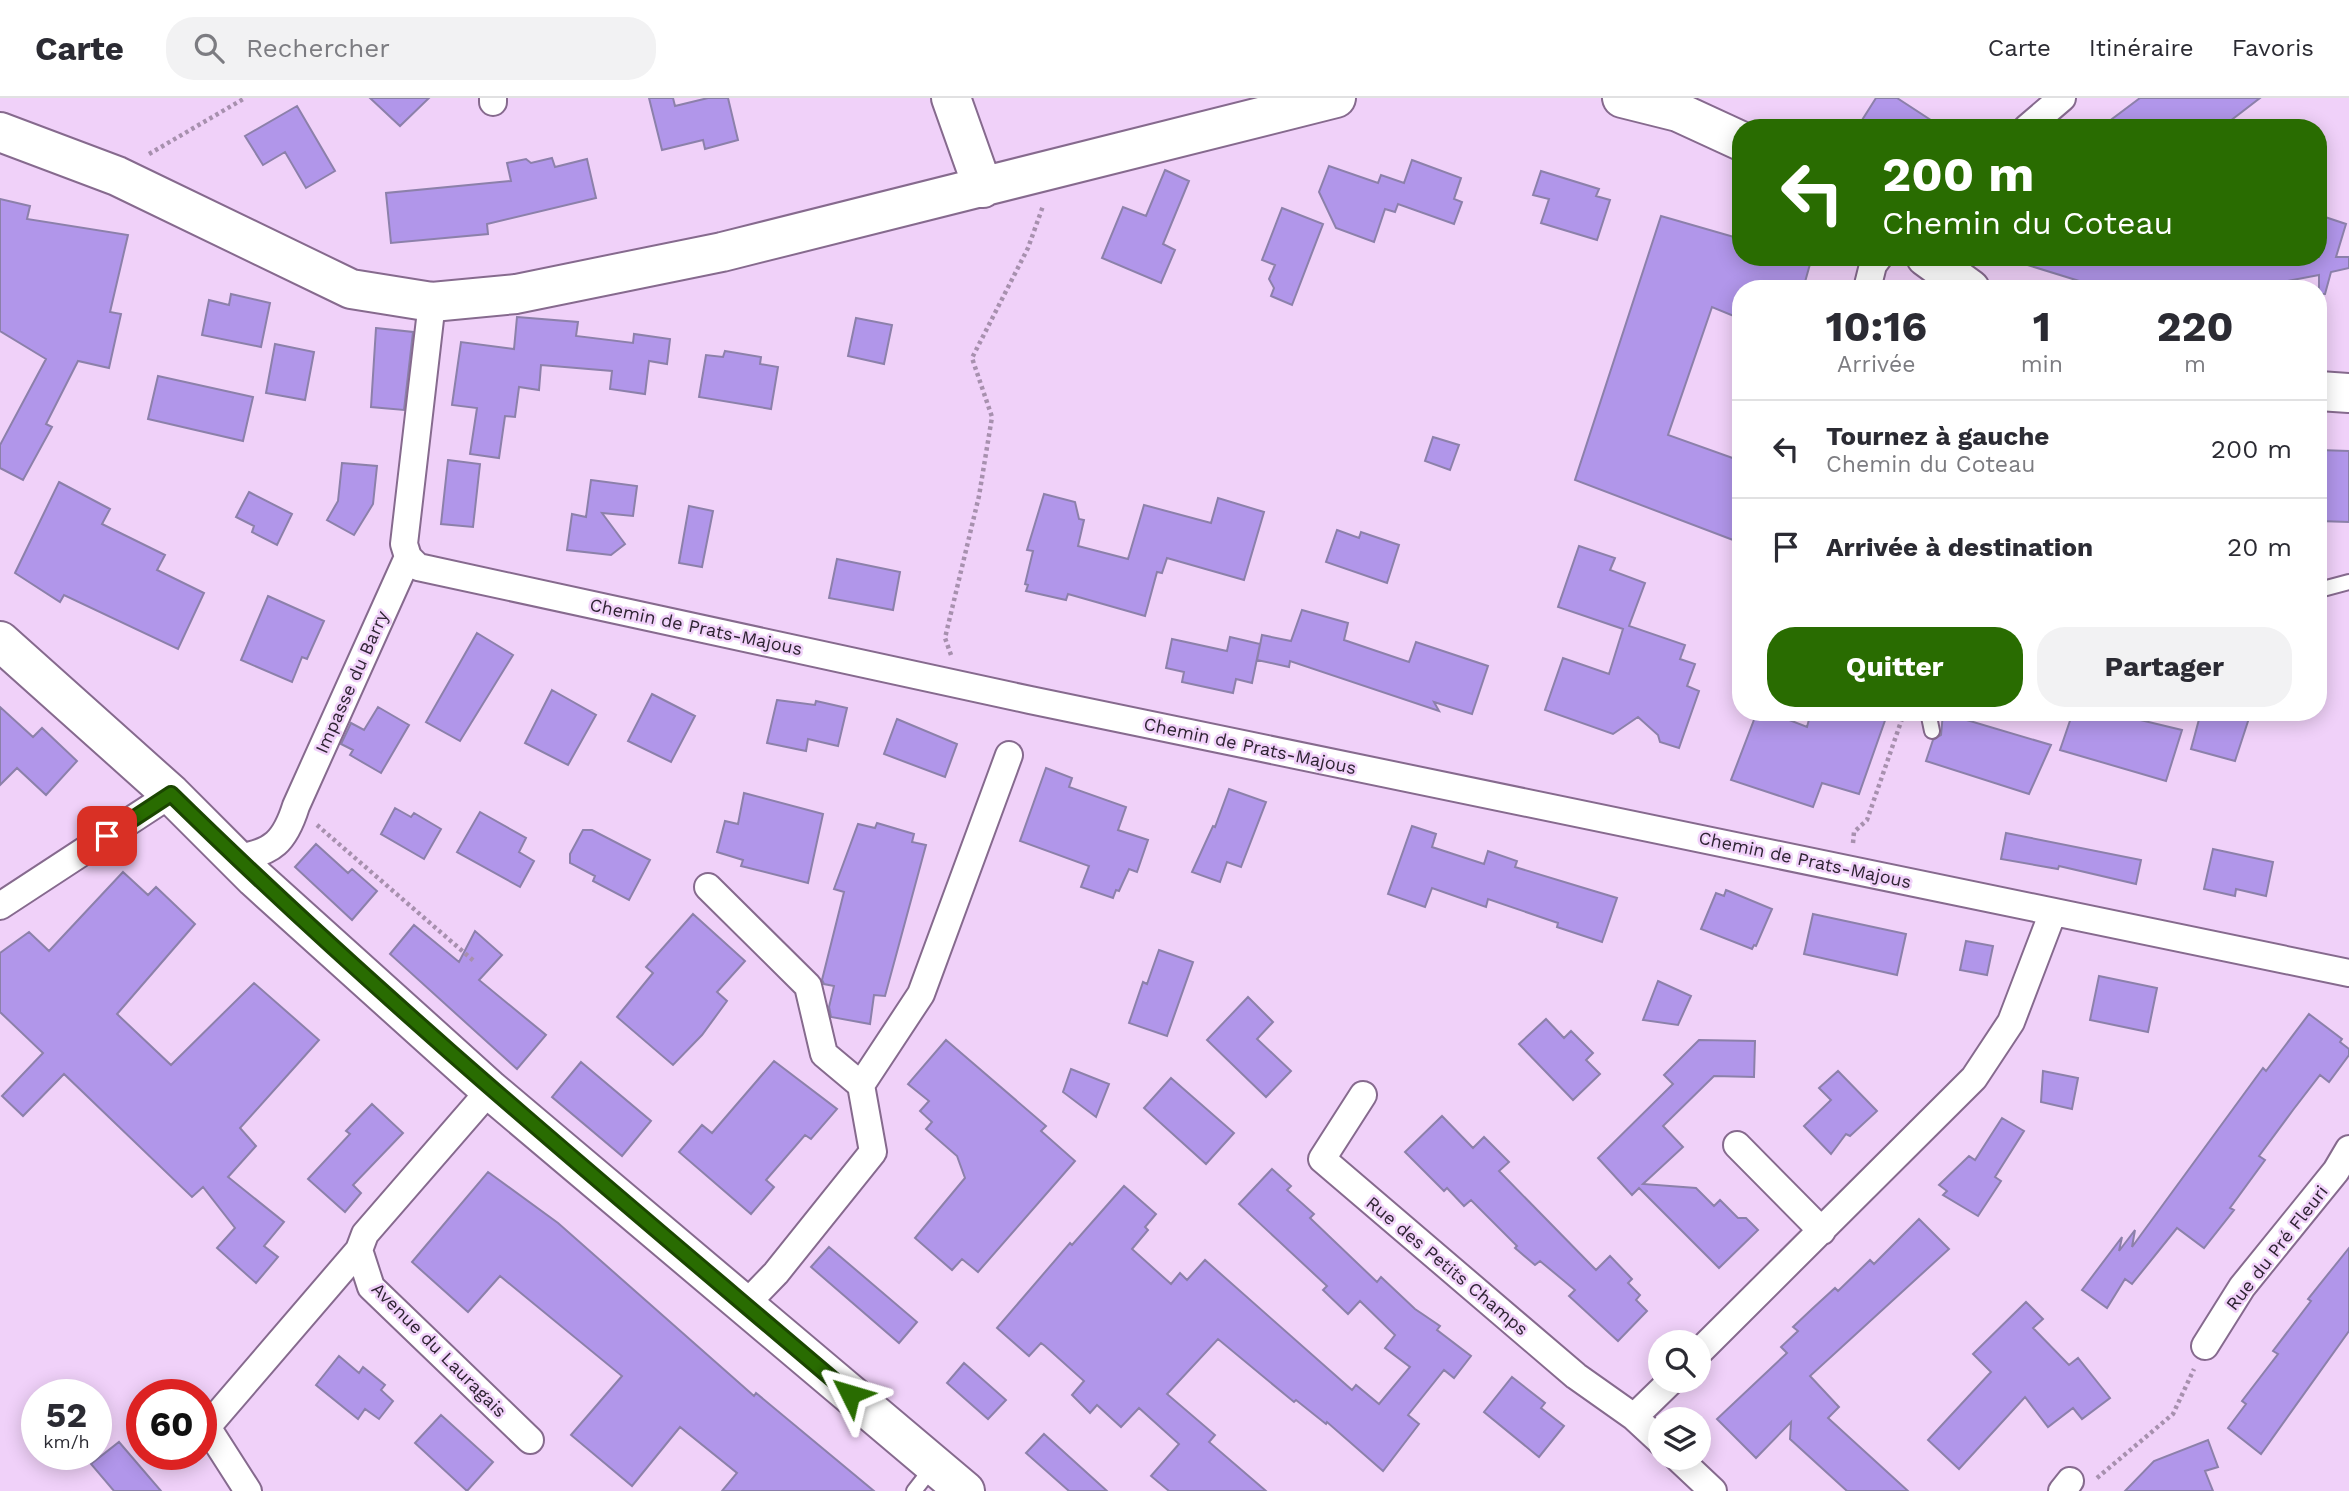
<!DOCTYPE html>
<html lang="fr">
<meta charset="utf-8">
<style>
body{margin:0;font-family:"Work Sans",sans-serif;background:#f2f2f3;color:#2b2b33;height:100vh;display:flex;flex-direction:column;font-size:26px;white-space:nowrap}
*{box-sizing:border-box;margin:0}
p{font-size:23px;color:#7c7c81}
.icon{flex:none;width:38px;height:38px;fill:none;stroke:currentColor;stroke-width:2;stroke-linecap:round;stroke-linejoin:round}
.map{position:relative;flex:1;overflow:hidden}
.drawer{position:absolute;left:1732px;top:182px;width:595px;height:441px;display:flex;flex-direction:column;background:#fff;border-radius:28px;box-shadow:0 4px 18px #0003}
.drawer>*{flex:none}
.guide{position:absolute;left:1732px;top:21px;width:595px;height:147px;border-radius:28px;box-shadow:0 4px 18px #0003;background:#296c01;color:#fff;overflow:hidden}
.buttons{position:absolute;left:1648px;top:1232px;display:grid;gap:14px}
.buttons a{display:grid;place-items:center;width:63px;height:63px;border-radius:50%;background:#fff;box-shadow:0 4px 18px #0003;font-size:35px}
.speed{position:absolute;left:21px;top:1281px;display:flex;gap:14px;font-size:35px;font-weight:700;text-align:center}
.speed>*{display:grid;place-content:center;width:91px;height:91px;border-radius:50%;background:#fff;box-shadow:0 4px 18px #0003;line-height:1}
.speed small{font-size:18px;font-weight:400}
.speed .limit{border:10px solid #d22;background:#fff;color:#111}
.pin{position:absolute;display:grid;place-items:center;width:60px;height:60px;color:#fff;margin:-30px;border-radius:14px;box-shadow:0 4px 10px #0006}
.me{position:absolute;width:77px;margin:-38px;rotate:310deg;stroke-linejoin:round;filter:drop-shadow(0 0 5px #0008)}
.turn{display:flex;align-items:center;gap:24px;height:147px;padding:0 35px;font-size:32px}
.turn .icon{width:91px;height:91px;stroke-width:2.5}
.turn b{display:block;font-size:49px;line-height:60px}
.eta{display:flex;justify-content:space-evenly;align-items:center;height:119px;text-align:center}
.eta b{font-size:42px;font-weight:700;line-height:49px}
.button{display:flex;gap:14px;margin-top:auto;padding:14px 35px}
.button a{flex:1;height:80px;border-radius:28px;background:#296c01;color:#fff;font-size:28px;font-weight:700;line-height:80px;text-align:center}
.button a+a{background:#f2f2f3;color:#2b2b33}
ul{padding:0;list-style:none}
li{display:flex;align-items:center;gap:21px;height:98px;padding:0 35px;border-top:2px solid #e1e1e2}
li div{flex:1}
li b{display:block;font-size:26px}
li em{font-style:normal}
header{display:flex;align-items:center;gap:42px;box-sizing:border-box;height:98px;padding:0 35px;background:#fff;border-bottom:2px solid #e1e1e2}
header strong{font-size:33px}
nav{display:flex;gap:38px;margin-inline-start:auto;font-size:24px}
.search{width:490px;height:63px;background:#f2f2f3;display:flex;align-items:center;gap:18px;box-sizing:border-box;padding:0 24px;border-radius:28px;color:#7c7c81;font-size:26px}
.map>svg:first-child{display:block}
.building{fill:#b196ea;stroke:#8c80aa;stroke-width:2}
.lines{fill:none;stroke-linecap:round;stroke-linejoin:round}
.lane-casing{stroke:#866a8e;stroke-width:18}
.street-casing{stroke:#866a8e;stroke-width:30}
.secondary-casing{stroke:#866a8e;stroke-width:42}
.primary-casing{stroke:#866a8e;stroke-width:42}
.path{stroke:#a790ae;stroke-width:4.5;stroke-dasharray:3.5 3.5;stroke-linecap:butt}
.lane{stroke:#fff;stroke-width:14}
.street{stroke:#fff;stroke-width:26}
.secondary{stroke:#fff;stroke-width:38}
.primary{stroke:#fff;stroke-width:38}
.route-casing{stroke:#1b4601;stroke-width:18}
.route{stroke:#296c01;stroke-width:12}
.labels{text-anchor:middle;stroke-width:5;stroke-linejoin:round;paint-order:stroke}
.street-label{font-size:18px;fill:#2f2433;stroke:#f0d1f9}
</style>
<header>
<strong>Carte</strong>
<div class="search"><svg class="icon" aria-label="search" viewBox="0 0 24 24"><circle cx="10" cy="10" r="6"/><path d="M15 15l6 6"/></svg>Rechercher</div>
<nav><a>Carte</a><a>Itinéraire</a><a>Favoris</a></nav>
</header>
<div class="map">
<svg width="2349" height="1393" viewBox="0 0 2349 1393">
<rect width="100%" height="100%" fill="#f0d1f9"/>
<path class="building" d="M 370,0 L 429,0 L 400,28 Z
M 649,0 L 673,0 L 675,8 L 708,0 L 728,0 L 738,42 L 705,51 L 703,42 L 662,52 Z
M 1876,0 L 1897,0 L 1943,30 L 1857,30 Z
M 2140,0 L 2260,0 L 2221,30 L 2100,30 Z
M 297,8 L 335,73 L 306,90 L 285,54 L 263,67 L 245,38 Z
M 552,60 L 555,69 L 587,61 L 596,100 L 487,126 L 488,136 L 391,145 L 386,95 L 511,83 L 507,65 L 526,61 L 531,65 Z
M 1412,62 L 1461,80 L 1454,101 L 1462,104 L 1454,126 L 1398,106 L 1395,114 L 1385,111 L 1374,144 L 1336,130 L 1319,94 L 1329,68 L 1378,85 L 1381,77 L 1404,85 Z
M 1165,72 L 1189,83 L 1163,146 L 1175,152 L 1161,185 L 1102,160 L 1123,109 L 1146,118 Z
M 1541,73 L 1599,91 L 1596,98 L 1610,102 L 1597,142 L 1541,125 L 1549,101 L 1533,97 Z
M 0,101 L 30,108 L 27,121 L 128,137 L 110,214 L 121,216 L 109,270 L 78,263 L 46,326 L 52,329 L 23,382 L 0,370 L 0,347 L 46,261 L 0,233 Z
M 1282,110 L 1323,126 L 1292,207 L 1271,198 L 1274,190 L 1269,181 L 1275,167 L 1262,162 Z
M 2319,117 L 2346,126 L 2336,159 L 2349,159 L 2349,170 L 2331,174 L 2325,196 L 2319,196 L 2319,177 L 2287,183 L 2285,191 L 2105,191 L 2021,165 L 2022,159 L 2319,159 Z
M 1661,118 L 1741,141 L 1741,159 L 1812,159 L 1803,191 L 1741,191 L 1741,221 L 1712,209 L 1668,337 L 1741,363 L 1741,445 L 1575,382 Z
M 231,196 L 270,205 L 261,249 L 202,237 L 209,202 L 229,207 Z
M 517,219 L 578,224 L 576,238 L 633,245 L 634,236 L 670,241 L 667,266 L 649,263 L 645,296 L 610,291 L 612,273 L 541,267 L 539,292 L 519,289 L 515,319 L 505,318 L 499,360 L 470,356 L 477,310 L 452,307 L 461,244 L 514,251 Z
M 856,220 L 892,227 L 884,266 L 848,258 Z
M 376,230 L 413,234 L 404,312 L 371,309 Z
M 275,246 L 314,254 L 305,302 L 266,295 Z
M 725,253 L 761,259 L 760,266 L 778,269 L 771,311 L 699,299 L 706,257 L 723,259 Z
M 158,278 L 253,299 L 243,343 L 148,321 Z
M 1433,339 L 1459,347 L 1450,372 L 1425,363 Z
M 2319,352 L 2349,353 L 2349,424 L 2319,423 Z
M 448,362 L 480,366 L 473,429 L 441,426 Z
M 342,365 L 377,368 L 373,406 L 354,437 L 327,422 L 338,403 Z
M 591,382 L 637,388 L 633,418 L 602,415 L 625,446 L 611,457 L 567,452 L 572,416 L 586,419 Z
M 59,384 L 110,411 L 102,426 L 165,457 L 157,472 L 204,495 L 178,551 L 64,497 L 60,504 L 15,475 Z
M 249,394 L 292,416 L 277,447 L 252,434 L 254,428 L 236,419 Z
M 1044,396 L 1075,404 L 1079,421 L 1084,422 L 1078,448 L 1128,461 L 1144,407 L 1211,425 L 1218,400 L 1264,414 L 1244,482 L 1167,460 L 1162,475 L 1157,474 L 1145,518 L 1068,496 L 1066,502 L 1026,493 L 1028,487 L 1025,486 L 1033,453 L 1027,452 Z
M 689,408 L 713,413 L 702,469 L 679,465 Z
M 1337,432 L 1359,440 L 1361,434 L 1399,447 L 1387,485 L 1326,464 Z
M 1579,448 L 1615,460 L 1610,472 L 1645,485 L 1629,528 L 1685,547 L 1680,561 L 1695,566 L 1687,588 L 1699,593 L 1679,650 L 1660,644 L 1658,637 L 1638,619 L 1613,636 L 1545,612 L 1563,560 L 1609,576 L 1623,531 L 1558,509 Z
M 837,461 L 900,474 L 893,512 L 829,500 Z
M 268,498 L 324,523 L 307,561 L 302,559 L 292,584 L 241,562 Z
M 1302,512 L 1348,525 L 1344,542 L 1409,564 L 1416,544 L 1488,568 L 1472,616 L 1434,604 L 1439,613 L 1290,563 L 1289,569 L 1257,562 L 1262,537 L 1291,543 Z
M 477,535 L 513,557 L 460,643 L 426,624 Z
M 1230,539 L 1260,546 L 1252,585 L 1236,581 L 1233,595 L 1182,584 L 1184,574 L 1166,570 L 1172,541 L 1227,553 Z
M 552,592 L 596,617 L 568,667 L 525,645 Z
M 652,596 L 695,618 L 671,664 L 628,643 Z
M 777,602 L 815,607 L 816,603 L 847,610 L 838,648 L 808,641 L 806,653 L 767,645 Z
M 0,609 L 33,639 L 42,630 L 77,663 L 46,697 L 17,670 L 0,687 Z
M 378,609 L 409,627 L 381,675 L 350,657 L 353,652 L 341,646 L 351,625 L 364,632 Z
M 1757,614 L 1769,614 L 1807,629 L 1811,614 L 1888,614 L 1859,696 L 1822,685 L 1813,709 L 1731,682 Z
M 2073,614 L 2107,614 L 2182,632 L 2166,683 L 2060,652 Z
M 2201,614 L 2251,614 L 2235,663 L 2191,651 Z
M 1943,615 L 2051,647 L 2029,696 L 1926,663 L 1933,642 L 1941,637 Z
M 897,621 L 957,646 L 945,679 L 884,656 Z
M 1046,670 L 1072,680 L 1069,689 L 1126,709 L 1118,732 L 1148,742 L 1137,774 L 1129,771 L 1119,793 L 1116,792 L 1113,800 L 1081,789 L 1089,768 L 1020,743 Z
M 1229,691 L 1266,704 L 1241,769 L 1227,764 L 1220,784 L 1192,774 L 1213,728 L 1215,729 Z
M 744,695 L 823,716 L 808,785 L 741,768 L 743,762 L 717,754 L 725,723 L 738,726 Z
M 395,710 L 411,719 L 414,715 L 441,731 L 424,761 L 381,736 Z
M 480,714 L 526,740 L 519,754 L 534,763 L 520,789 L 457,754 Z
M 877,725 L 914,736 L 912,744 L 926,747 L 885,898 L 874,897 L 870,926 L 831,919 L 829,909 L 834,888 L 824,886 L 822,882 L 844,794 L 834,791 L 858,726 L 875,730 Z
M 1412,728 L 1436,736 L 1432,749 L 1484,766 L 1488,753 L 1517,763 L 1515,769 L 1617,800 L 1602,844 L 1557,829 L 1558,825 L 1488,801 L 1486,809 L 1432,790 L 1425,809 L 1388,796 Z
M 583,732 L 592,732 L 650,762 L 629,802 L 593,783 L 595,778 L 570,765 L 570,756 Z
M 2006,735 L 2141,762 L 2136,786 L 2059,768 L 2058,771 L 2001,761 Z
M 316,746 L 348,775 L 352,771 L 377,793 L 352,822 L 295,769 Z
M 2213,751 L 2273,764 L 2266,798 L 2236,791 L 2235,798 L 2204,791 Z
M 123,774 L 148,797 L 156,789 L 195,826 L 117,916 L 171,967 L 254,885 L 319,942 L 240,1030 L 256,1048 L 228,1079 L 284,1124 L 264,1148 L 278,1159 L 256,1185 L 217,1150 L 235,1130 L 203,1089 L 192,1099 L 64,976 L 23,1018 L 2,998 L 43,955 L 0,914 L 0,855 L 29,834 L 49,853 Z
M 1726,792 L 1772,811 L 1756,848 L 1754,847 L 1752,851 L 1701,831 L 1716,795 L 1724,798 Z
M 693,816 L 745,863 L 717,894 L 727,903 L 702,937 L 673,967 L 617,919 L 653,875 L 646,869 Z
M 1813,816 L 1906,836 L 1897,877 L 1804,856 Z
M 414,827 L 459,864 L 475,833 L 502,857 L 479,882 L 546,937 L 517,971 L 390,856 Z
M 1966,843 L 1993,848 L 1987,877 L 1960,872 Z
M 1159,852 L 1193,864 L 1167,938 L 1129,925 L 1143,884 L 1147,886 Z
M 2099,878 L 2157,890 L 2148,934 L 2090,922 Z
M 1658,883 L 1691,898 L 1678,927 L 1643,922 Z
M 1248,899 L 1273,924 L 1257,941 L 1291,973 L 1266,999 L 1207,942 Z
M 2309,916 L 2342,941 L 2340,944 L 2349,951 L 2349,957 L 2329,984 L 2320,977 L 2293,1012 L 2259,1058 L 2265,1062 L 2230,1110 L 2234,1112 L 2204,1150 L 2177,1130 L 2132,1186 L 2125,1181 L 2107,1210 L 2082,1192 L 2122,1139 L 2119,1153 L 2135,1132 L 2132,1149 L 2263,970 L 2266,973 Z
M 1546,921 L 1564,940 L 1571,933 L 1593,955 L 1586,962 L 1600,976 L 1573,1002 L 1519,946 Z
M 946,942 L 1046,1028 L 1041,1033 L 1075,1063 L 978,1174 L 962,1161 L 952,1172 L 915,1140 L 965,1080 L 957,1058 L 926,1031 L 932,1024 L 920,1013 L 929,1003 L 908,986 Z
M 1699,942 L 1755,943 L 1754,979 L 1714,978 L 1663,1028 L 1683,1049 L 1643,1086 L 1696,1090 L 1714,1108 L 1720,1102 L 1738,1120 L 1746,1120 L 1758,1132 L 1719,1170 L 1639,1090 L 1632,1097 L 1598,1060 L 1673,986 L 1664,977 Z
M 774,963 L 837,1011 L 811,1041 L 805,1037 L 766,1082 L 774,1089 L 751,1116 L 679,1054 L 702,1027 L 712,1035 Z
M 581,964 L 651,1023 L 622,1058 L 552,999 Z
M 1071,971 L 1109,986 L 1096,1019 L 1063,994 Z
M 1838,973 L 1877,1013 L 1850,1038 L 1846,1036 L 1831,1056 L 1804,1028 L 1831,1002 L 1819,990 Z
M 2043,973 L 2078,980 L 2072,1011 L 2041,1004 Z
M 1171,980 L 1234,1035 L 1206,1066 L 1144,1010 Z
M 372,1006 L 403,1035 L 353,1087 L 361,1095 L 345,1114 L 308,1081 L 350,1036 L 346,1033 Z
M 1442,1018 L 1473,1050 L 1484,1039 L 1509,1064 L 1499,1073 L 1596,1172 L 1610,1158 L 1632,1181 L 1628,1185 L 1640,1197 L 1636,1202 L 1647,1213 L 1618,1243 L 1569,1198 L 1575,1192 L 1540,1163 L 1535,1167 L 1515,1150 L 1517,1148 L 1471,1102 L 1464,1108 L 1447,1090 L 1444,1093 L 1405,1054 Z
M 2002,1020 L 2024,1033 L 1995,1079 L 2001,1083 L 1978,1118 L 1943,1097 L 1947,1093 L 1939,1087 L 1969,1058 L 1975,1062 Z
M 1272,1071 L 1291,1088 L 1287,1092 L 1314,1116 L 1310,1120 L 1377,1184 L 1381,1179 L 1415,1211 L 1440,1228 L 1437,1232 L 1471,1258 L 1454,1280 L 1444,1272 L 1408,1317 L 1419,1326 L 1383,1373 L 1327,1324 L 1326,1326 L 1296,1302 L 1294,1304 L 1218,1241 L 1167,1296 L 1215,1337 L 1209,1344 L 1266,1393 L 1169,1393 L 1151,1378 L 1179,1346 L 1139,1310 L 1121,1329 L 1097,1307 L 1090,1315 L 1072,1297 L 1084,1283 L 1045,1248 L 1041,1245 L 1029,1258 L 997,1230 L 1070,1145 L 1072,1147 L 1124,1088 L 1156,1116 L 1145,1129 L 1148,1132 L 1132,1151 L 1171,1186 L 1180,1175 L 1187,1182 L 1205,1162 L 1352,1292 L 1356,1287 L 1379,1306 L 1410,1269 L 1385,1250 L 1395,1237 L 1360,1203 L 1348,1216 L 1323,1192 L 1327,1188 L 1239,1106 Z
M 488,1074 L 558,1125 L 754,1298 L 756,1295 L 874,1393 L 722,1393 L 737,1375 L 680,1329 L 632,1388 L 571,1337 L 622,1278 L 500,1178 L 468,1214 L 412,1164 Z
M 1919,1121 L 1949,1151 L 1810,1278 L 1839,1309 L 1828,1320 L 1908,1393 L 1847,1393 L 1790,1341 L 1791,1324 L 1756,1360 L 1717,1321 L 1787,1255 L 1781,1249 L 1798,1233 L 1793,1229 L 1812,1211 L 1835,1190 L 1838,1193 L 1870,1162 L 1874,1166 Z
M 829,1149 L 917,1224 L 899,1245 L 811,1169 Z
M 2349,1150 L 2349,1233 L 2261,1356 L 2228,1330 L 2246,1306 L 2242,1303 L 2278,1256 L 2273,1253 L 2311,1203 L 2308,1201 Z
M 2026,1204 L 2043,1221 L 2033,1230 L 2069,1267 L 2078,1260 L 2110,1300 L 2082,1321 L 2073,1310 L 2048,1329 L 2025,1299 L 1959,1371 L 1928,1342 L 1991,1274 L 1973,1256 Z
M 339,1258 L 359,1275 L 363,1269 L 385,1287 L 381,1292 L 393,1303 L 379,1321 L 365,1311 L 358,1321 L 316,1287 Z
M 964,1265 L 1006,1302 L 988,1321 L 947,1285 Z
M 1512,1279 L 1545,1305 L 1541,1310 L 1564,1328 L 1539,1359 L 1484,1314 Z
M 441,1317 L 493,1364 L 467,1393 L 415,1345 Z
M 1044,1336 L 1107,1393 L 1069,1393 L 1026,1355 Z
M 2208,1342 L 2218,1369 L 2205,1373 L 2213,1393 L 2125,1393 L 2154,1363 Z
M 119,1344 L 161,1393 L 114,1393 L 91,1366 Z"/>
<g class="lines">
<defs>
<path id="lane" d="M 2319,492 L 2349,484
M 1928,614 L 1932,633
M 914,1393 L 932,1370"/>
<path id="street" d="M 493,0 L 493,4
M 2027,30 L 2062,0
M 1867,191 L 1873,167 L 1879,159
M 432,204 L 404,446 L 408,459 L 418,469 L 1030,602 L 2349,875
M 236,760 C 273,755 285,743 296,708 L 408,459
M 708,789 L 808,888 L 824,956 L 861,987
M 0,808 L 171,696
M 490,992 L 365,1136 L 359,1152 L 371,1189 L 530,1342
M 1363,997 L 1322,1061 L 1576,1278 L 1634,1319 L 1661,1344
M 1737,1047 L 1822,1133
M 745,1207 L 776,1175 L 873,1054 L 861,987 L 921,896 L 1009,657
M 2205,1248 L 2242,1189 L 2336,1073 L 2349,1051
M 1699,1254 L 1974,980 L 2011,924 L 2053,814
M 1634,1319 L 1671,1283
M 1678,1360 L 1713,1393
M 248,1393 L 207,1329 L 359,1152
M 2062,1393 L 2070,1383"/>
<path id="secondary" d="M 951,0 L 983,90
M 1622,0 L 1678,14 L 1741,43
M 0,34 L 117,78 L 351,191 L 432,204 L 516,196 L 722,154 L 1336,0
M 1926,159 L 1970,191
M 2319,293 L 2349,295"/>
<path id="primary" d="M 0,543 L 171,696 L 255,780 L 490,992 L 965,1393"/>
</defs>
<use href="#lane" class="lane-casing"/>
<use href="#street" class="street-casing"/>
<use href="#secondary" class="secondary-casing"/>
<use href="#primary" class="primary-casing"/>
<path class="path" d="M 149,56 L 245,0
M 951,557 L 945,540 L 979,398 L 992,319 L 972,260 L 1028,150 L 1043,108
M 317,727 L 475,864
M 1853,745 L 1854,734 L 1867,722 L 1904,615
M 2097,1380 L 2173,1316 L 2194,1271"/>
<use href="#lane" class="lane"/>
<use href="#street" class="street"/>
<use href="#secondary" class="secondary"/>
<use href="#primary" class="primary"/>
</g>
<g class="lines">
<defs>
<path id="route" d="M 107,738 L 171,696 C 387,908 620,1100 850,1296"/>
</defs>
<use href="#route" class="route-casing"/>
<use href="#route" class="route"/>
</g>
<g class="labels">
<g class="street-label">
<text transform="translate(696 529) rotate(12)" y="6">Chemin de Prats-Majous</text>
<text transform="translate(352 584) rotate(-66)" y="6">Impasse du Barry</text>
<text transform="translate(1250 648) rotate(12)" y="6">Chemin de Prats-Majous</text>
<text transform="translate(1805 762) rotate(12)" y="6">Chemin de Prats-Majous</text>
<text transform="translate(2277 1150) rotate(-52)" y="6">Rue du Pré Fleuri</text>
<text transform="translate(1447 1168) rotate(40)" y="6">Rue des Petits Champs</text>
<text transform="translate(439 1252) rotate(45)" y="6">Avenue du Lauragais</text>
</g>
</g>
</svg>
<div class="buttons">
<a><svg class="icon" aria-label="search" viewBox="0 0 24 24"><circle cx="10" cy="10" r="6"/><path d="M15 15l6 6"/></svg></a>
<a><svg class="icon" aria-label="layers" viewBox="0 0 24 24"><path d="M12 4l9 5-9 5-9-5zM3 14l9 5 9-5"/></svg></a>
</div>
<div class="speed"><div>52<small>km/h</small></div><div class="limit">60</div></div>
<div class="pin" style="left:107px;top:738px;background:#d93025"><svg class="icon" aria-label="arrive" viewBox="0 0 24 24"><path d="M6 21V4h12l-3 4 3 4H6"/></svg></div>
<svg class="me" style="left:850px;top:1296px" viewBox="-20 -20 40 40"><path d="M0-17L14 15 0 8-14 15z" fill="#296c01" stroke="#fff" stroke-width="4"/></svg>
<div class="guide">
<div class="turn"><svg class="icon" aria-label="left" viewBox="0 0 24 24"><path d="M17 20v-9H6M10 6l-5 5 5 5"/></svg><div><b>200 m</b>Chemin du Coteau</div></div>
</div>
<section class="drawer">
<div class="eta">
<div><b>10:16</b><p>Arrivée</p></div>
<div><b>1</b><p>min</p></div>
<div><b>220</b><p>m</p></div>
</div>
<ul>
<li><svg class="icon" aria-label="left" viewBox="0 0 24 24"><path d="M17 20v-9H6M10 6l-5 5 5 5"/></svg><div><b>Tournez à gauche</b><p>Chemin du Coteau</p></div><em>200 m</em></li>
<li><svg class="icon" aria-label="arrive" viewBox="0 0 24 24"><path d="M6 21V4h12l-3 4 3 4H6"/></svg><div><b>Arrivée à destination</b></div><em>20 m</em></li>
</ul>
<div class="button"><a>Quitter</a><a>Partager</a></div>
</section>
</div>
